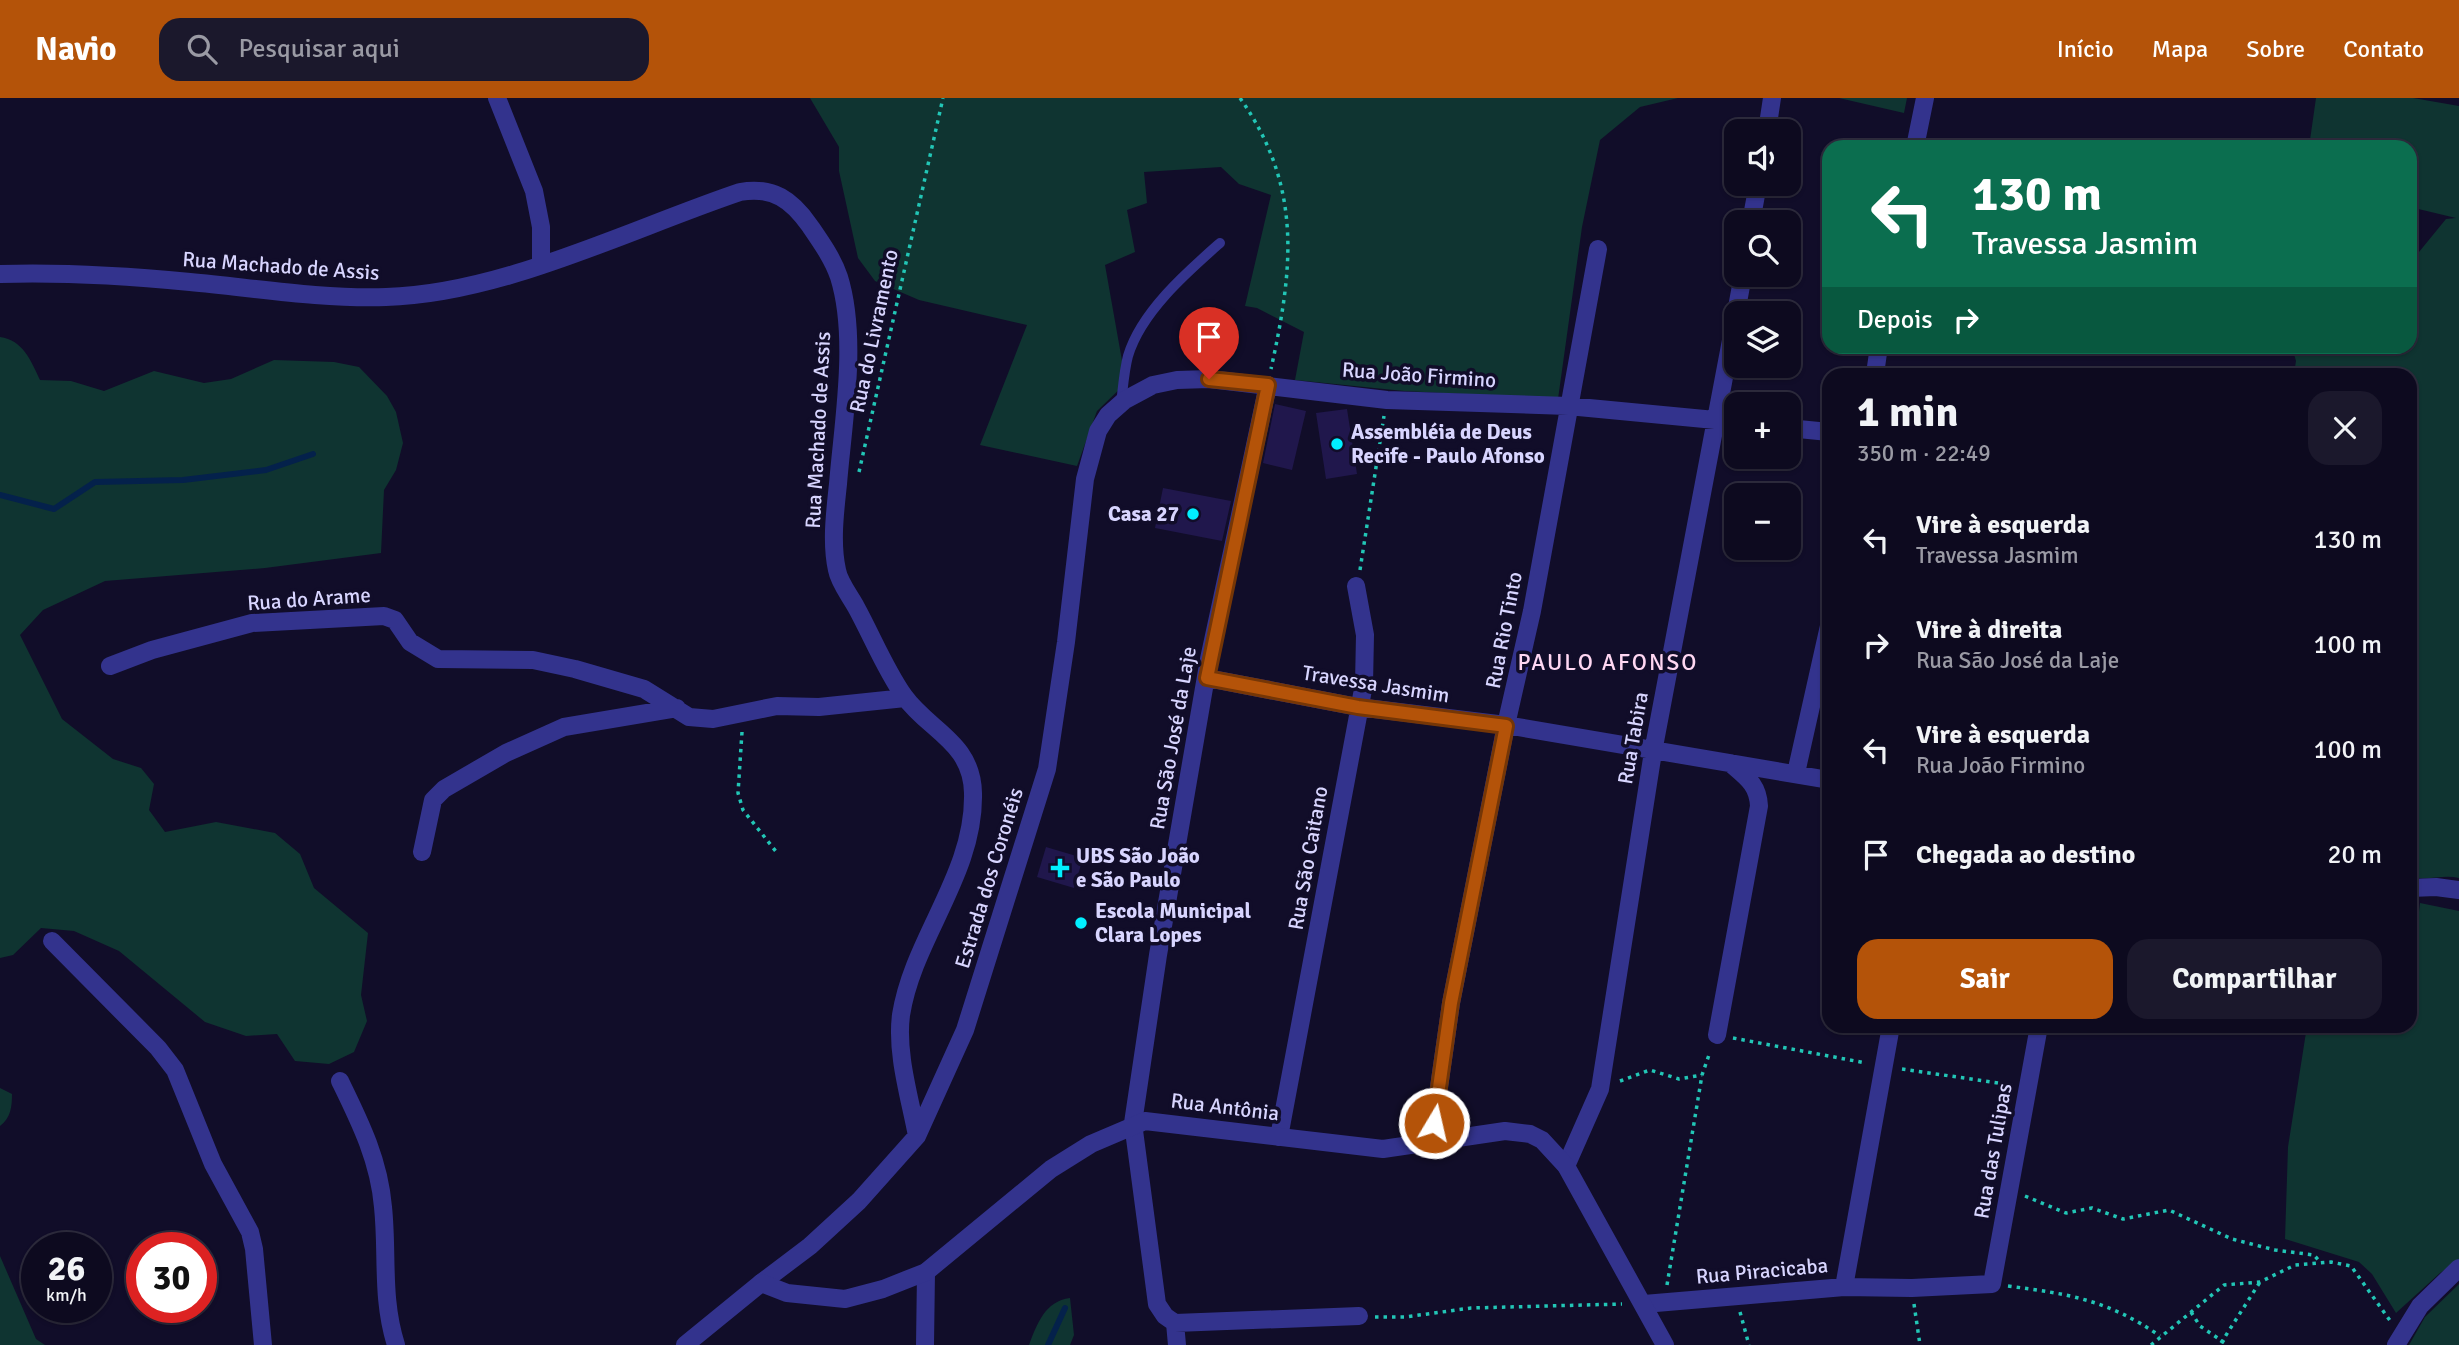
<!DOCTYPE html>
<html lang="pt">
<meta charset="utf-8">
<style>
body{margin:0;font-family:Signika,sans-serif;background:#1b182c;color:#f1f3f6;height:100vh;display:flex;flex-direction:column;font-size:26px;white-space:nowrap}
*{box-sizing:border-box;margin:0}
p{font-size:23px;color:#9a9aa4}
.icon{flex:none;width:38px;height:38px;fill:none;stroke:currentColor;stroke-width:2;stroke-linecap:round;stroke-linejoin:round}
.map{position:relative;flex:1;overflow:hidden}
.panel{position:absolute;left:1822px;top:270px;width:595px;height:665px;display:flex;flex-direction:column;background:#0d0a1f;border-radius:21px;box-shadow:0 2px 5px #0004,0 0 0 2px #2d2b3d}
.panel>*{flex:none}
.guide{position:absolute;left:1822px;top:42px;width:595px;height:214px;border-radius:21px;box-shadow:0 2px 5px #0004,0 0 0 2px #2d2b3d;background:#0b6e4f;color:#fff;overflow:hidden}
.tools{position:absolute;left:1724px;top:21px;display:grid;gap:14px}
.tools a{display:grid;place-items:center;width:77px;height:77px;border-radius:14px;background:#0d0a1f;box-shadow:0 2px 5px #0004,0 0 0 2px #2d2b3d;font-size:35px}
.speed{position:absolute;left:21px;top:1134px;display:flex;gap:14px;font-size:35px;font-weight:700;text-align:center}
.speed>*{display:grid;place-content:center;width:91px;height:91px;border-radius:50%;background:#0d0a1f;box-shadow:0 2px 5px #0004,0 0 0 2px #2d2b3d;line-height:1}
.speed small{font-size:18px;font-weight:400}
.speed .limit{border:10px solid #d22;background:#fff;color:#111}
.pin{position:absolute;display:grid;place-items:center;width:60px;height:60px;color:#fff;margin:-72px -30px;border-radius:50% 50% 50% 0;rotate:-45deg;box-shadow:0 0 7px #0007}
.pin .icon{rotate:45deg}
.me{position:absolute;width:77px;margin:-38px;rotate:9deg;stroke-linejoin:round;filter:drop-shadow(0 0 5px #0008)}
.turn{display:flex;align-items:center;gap:24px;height:147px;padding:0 35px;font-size:32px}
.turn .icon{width:91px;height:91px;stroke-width:2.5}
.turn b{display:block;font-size:49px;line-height:60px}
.then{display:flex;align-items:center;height:66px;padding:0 35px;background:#0003;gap:14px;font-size:26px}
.round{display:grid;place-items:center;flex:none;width:74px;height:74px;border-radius:21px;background:#1b182c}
.overview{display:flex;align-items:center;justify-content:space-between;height:119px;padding:0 35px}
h1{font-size:42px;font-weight:700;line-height:52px}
.primary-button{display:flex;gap:14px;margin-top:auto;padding:14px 35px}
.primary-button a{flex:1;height:80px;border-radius:21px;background:#b45309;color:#fff;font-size:28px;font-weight:700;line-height:80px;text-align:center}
.primary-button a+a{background:#1b182c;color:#f1f3f6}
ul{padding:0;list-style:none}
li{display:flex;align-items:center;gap:21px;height:105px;padding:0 35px}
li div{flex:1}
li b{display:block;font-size:26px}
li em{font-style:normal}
header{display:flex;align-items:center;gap:42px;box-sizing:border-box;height:98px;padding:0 35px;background:#b45309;color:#fff}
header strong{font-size:33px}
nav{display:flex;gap:38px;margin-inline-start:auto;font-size:24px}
.search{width:490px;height:63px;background:#1b182c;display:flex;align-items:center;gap:18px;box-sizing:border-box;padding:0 24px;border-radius:21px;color:#9a9aa4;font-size:26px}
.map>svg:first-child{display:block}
.green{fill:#0f3431}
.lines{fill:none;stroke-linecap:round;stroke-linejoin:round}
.stream{stroke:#04214b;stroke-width:6}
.building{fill:#20174c}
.path{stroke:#22c6b6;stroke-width:3.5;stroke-dasharray:3.5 5;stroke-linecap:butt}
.service{stroke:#33338d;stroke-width:10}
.minor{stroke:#33338d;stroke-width:18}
.tertiary{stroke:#33338d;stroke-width:18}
.route-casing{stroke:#753606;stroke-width:18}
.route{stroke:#b45309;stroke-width:12}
.poi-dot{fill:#01efff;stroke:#110d29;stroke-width:2.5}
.labels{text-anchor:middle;stroke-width:7;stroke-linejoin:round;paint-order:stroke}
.street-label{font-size:21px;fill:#d8d5ff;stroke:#110d29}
.poi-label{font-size:21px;font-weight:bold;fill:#d8d5ff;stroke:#110d29;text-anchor:start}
.neighbourhood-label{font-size:23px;letter-spacing:2px;fill:#ffd7f2;stroke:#110d29}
</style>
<header>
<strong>Navio</strong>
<div class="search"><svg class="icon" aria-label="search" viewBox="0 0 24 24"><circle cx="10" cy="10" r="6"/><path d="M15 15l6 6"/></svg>Pesquisar aqui</div>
<nav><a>Início</a><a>Mapa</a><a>Sobre</a><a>Contato</a></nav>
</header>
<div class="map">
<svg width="2459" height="1247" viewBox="0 0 2459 1247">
<rect width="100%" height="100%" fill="#110d29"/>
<path class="green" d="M 810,0 L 1678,0 L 1640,9 L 1600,42 L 1582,129 L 1558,301 L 1404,293 L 1295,282 L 1304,234 L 1257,210 L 1245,208 L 1271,97 L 1239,86 L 1221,69 L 1144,74 L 1147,105 L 1127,112 L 1135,154 L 1105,167 L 1126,285 L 1097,313 L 1077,368 L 980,347 L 1027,227 L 919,202 L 875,183 L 858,160 L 839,73 L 839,49 Z
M 1839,0 L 1907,0 L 1904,15 Z
M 2316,0 L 2413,0 L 2459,8 L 2459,780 C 2442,776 2426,784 2410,778 L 2410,276 L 2294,276 L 2296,263 L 2292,249 L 2410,248 L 2410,165 L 2446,121 L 2456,120 L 2410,109 L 2410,49 L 2309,49 Z
M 0,239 C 23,242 31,263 40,282 L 71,283 L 104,293 L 154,273 L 204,285 L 231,281 L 274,262 L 334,264 L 359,269 L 387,298 L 396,314 L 403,345 L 396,372 L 384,392 L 381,455 L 265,470 L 105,483 L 43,512 L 20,537 L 62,621 L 113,661 L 141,670 L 154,686 L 149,712 L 165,734 L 216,724 L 275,735 L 300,756 L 314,790 L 368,835 L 361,897 L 367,923 L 354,954 L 329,966 L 295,963 L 277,936 L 246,938 L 205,924 L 119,853 L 74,833 L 41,830 L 13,857 L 0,860 Z
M 2420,805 L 2459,813 L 2459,1162 L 2440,1175 L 2396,1215 L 2372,1176 L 2359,1164 L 2285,1141 L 2288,1049 L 2307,928 L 2410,928 L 2410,841 L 2417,831 Z
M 0,990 L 12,996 C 12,1008 11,1020 0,1028 Z
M 0,1158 L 36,1241 L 45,1247 L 0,1247 Z
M 2459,1186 L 2459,1247 L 2409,1247 L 2425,1219 Z
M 1070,1200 L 1074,1237 L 1070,1247 L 1029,1247 C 1037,1226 1045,1203 1070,1200 Z"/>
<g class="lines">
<path class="stream" d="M 0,397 L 54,411 L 95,384 L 183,382 L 266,372 L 313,356
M 1048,1247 L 1065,1210"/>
</g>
<path class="building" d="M 1275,306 L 1306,313 L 1292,372 L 1263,365 Z
M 1347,311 L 1357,376 L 1326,381 L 1316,315 Z
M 1163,390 L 1231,403 L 1222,443 L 1155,430 Z
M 1046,749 L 1083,760 L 1074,790 L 1037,779 Z"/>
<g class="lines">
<path class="path" d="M 1240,0 C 1303,89 1293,171 1271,271
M 859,374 L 943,0
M 1360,472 L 1384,318
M 742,634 L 738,695 L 743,712 L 778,756
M 1733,940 L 1866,965
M 1902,971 L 2012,987
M 1620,983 L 1650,972 L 1679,981 L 1702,977
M 2025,1098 L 2066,1115 L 2092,1110 L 2123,1121 L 2169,1112 L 2232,1141 L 2275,1152 L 2314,1157 L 2320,1164
M 1667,1187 L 1702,977 L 1710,954
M 2008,1188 C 2069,1196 2108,1202 2160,1238
M 1914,1206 L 1920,1247
M 1740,1214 L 1749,1247
M 2191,1214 L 2200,1228 L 2228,1247
M 1375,1219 L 1405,1219 L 1471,1210 L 1622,1206
M 2221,1245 L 2260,1184
M 2151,1247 L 2224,1187 L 2260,1184 L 2295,1167 L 2331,1164 L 2351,1168 L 2391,1224"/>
<path class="service" d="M 1121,306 C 1123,290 1124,273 1128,258 C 1141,214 1187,174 1220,145"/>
<path class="minor" d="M 497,0 L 534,93 L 541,129 L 541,167
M 1767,33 L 1772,0
M 1915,49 L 1925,0
M 1751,124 L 1758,86
M 0,176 C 63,174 128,178 190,184 C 255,190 321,201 386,199 C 502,196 630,131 740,94 C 773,88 792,102 810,128 C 821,144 833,161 839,179 C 858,240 843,324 838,386 C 835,414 831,445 837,472 C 839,484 850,498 856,509 C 872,538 885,571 904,598 C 929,633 972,644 973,695 C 975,776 913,840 901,917 C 896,956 910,1000 917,1038
M 1736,215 L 1743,177
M 1875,276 L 1879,248
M 1788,330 L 1829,334
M 110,568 L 152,552 L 252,525 L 384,518 L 395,522 L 410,544 L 438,561 L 533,562 L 575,571 L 644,591 L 689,619 L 713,621 L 777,608 L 819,609 L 905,600
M 1207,580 L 1358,609 L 1506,627 L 1829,682
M 1796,675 L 1829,528
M 422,754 L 433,702 L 444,691 L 506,655 L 564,629 L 677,610
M 2410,790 L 2436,789 L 2459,792
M 52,843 L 158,950 L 175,972 L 213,1066 L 250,1134 L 254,1151 L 263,1247
M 1717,937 L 1759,708 C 1758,686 1746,679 1730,665
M 340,983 C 360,1024 379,1062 383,1109 C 388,1157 381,1199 396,1247
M 1279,1039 L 1364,586 L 1365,537 L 1356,488
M 1431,1045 L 1451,905 L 1506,627 L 1532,513 L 1598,151
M 1566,1068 L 1600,991 L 1653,654 L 1736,216
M 761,1185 L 810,1148 L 859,1103 L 917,1038 L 965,932 L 1047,671 L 1066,544 L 1085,381 L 1098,333 L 1108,317 L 1125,302 L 1153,287 L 1177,282 L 1209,281 L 1387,302 L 1568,308 L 1736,324
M 1844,1189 L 1891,928
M 1644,1206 L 1844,1189 L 1912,1190 L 1992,1186 L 2039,928
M 1175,1225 L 1359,1218
M 925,1247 L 926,1174
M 1177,1247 L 1175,1225 L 1165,1218 L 1157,1206 L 1133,1025 L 1158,857 L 1209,561 L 1268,287
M 2396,1247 L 2420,1208 L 2459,1170"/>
<path class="tertiary" d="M 685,1247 L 761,1185 L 787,1195 L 845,1201 L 883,1191 L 926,1174 L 1051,1071 L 1091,1046 L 1145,1023 L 1383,1051 L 1505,1033 L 1530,1036 L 1542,1042 L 1566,1068 L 1665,1247"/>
</g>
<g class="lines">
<defs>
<path id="route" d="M 1209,281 L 1268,287 L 1207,580 L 1358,609 L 1506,628 L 1451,905 L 1434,1025"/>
</defs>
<use href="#route" class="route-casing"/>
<use href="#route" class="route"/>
</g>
<g class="poi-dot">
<circle cx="1337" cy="346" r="7"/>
<circle cx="1193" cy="416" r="7"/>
<path d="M1056.5 759.5h7v7h7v7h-7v7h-7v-7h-7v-7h7z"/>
<circle cx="1081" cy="825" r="7"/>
</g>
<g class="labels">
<g class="street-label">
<text transform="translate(281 168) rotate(4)" y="7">Rua Machado de Assis</text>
<text transform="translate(874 233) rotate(-78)" y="7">Rua do Livramento</text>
<text transform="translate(1419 277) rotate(4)" y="7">Rua João Firmino</text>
<text transform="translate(818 332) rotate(-87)" y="7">Rua Machado de Assis</text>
<text transform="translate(309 501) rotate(-4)" y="7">Rua do Arame</text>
<text transform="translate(1504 532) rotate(-79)" y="7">Rua Rio Tinto</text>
<text transform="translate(1376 586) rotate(9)" y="7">Travessa Jasmim</text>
<text transform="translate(1173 640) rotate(-80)" y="7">Rua São José da Laje</text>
<text transform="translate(1633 640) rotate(-80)" y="7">Rua Tabira</text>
<text transform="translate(1308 760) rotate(-80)" y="7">Rua São Caitano</text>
<text transform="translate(989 780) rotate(-73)" y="7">Estrada dos Coronéis</text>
<text transform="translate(1225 1009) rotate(7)" y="7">Rua Antônia</text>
<text transform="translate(1993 1053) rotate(-80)" y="7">Rua das Tulipas</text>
<text transform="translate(1762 1173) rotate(-5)" y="7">Rua Piracicaba</text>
</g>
<g class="poi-label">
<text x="1351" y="341">Assembléia de Deus<tspan x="1351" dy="24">Recife - Paulo Afonso</tspan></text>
<text x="1179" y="423" text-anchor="end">Casa 27</text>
<text x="1076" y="765">UBS São João<tspan x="1076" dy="24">e São Paulo</tspan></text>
<text x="1095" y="820">Escola Municipal<tspan x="1095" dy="24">Clara Lopes</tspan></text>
</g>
<g class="neighbourhood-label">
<text x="1608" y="572">PAULO AFONSO</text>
</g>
</g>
</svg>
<div class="tools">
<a><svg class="icon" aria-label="sound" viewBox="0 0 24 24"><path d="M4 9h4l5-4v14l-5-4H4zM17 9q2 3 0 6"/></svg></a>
<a><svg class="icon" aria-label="search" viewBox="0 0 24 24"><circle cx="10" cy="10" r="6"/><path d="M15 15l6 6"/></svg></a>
<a><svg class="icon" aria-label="layers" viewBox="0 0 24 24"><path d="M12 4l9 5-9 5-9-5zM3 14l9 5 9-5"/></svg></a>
<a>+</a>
<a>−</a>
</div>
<div class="speed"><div>26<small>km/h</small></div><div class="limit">30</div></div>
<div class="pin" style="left:1209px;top:281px;background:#d93025"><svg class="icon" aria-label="arrive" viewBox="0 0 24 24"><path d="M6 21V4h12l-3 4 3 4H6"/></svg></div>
<svg class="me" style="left:1434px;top:1025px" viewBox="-20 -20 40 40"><circle r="17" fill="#b45309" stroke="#fff" stroke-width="3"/><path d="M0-11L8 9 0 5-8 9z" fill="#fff"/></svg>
<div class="guide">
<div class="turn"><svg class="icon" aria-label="left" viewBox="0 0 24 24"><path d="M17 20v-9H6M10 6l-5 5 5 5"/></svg><div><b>130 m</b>Travessa Jasmim</div></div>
<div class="then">Depois<svg class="icon" aria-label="right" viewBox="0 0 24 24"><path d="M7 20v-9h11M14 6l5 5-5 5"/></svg></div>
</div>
<section class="panel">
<div class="overview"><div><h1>1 min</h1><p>350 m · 22:49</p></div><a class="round"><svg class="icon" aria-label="close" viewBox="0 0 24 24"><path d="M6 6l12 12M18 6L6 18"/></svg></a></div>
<ul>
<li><svg class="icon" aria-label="left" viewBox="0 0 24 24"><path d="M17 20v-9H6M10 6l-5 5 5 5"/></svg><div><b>Vire à esquerda</b><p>Travessa Jasmim</p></div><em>130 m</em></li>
<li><svg class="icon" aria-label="right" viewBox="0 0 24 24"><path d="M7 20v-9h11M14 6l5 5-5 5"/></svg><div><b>Vire à direita</b><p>Rua São José da Laje</p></div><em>100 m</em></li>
<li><svg class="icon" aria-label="left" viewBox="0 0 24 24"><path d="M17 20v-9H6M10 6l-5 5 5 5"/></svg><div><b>Vire à esquerda</b><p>Rua João Firmino</p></div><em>100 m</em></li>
<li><svg class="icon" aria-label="arrive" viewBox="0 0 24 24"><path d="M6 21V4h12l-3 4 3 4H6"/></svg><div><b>Chegada ao destino</b></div><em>20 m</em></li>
</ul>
<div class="primary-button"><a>Sair</a><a>Compartilhar</a></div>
</section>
</div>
